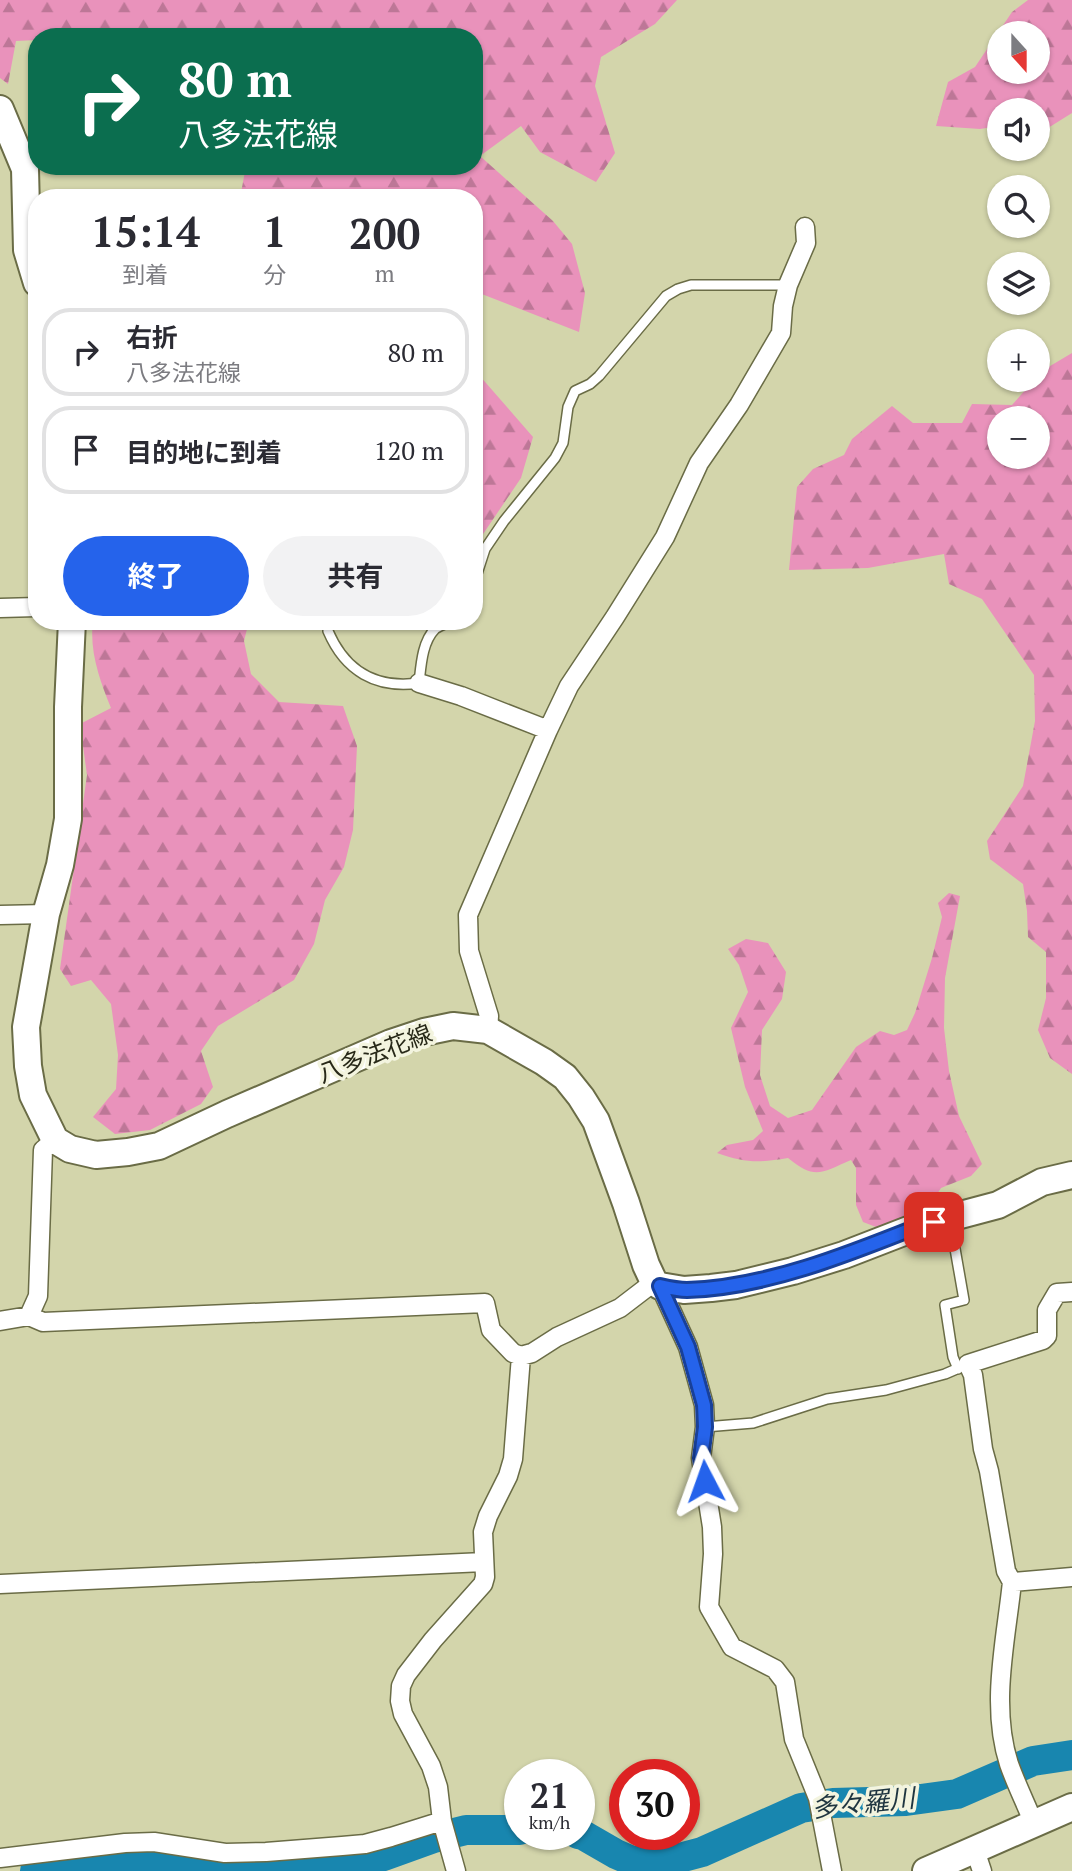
<!DOCTYPE html>
<html lang="ja">
<meta charset="utf-8">
<style>
body{margin:0;font-family:"PT Serif","Noto Sans JP",serif;background:#f2f2f3;color:#2b2b33;height:100vh;display:flex;flex-direction:column;font-size:26px;white-space:nowrap}
*{box-sizing:border-box;margin:0}
p{font-size:23px;color:#7c7c81}
.icon{flex:none;width:38px;height:38px;fill:none;stroke:currentColor;stroke-width:2;stroke-linecap:round;stroke-linejoin:round}
.map{position:relative;flex:1;overflow:hidden}
.side{position:absolute;left:28px;top:189px;width:455px;height:441px;display:flex;flex-direction:column;background:#fff;border-radius:28px;box-shadow:0 2px 5px #0004}
.side>*{flex:none}
.top-card{position:absolute;left:28px;top:28px;width:455px;height:147px;border-radius:28px;box-shadow:0 2px 5px #0004;background:#0b6e4f;color:#fff;overflow:hidden}
.needle{width:46px;rotate:159deg}
.tools{position:absolute;left:987px;top:21px;display:grid;gap:14px}
.tools a{display:grid;place-items:center;width:63px;height:63px;border-radius:50%;background:#fff;box-shadow:0 2px 5px #0004;font-size:35px}
.speed{position:absolute;left:504px;top:1759px;display:flex;gap:14px;font-size:35px;font-weight:700;text-align:center}
.speed>*{display:grid;place-content:center;width:91px;height:91px;border-radius:50%;background:#fff;box-shadow:0 2px 5px #0004;line-height:1}
.speed small{font-size:18px;font-weight:400}
.speed .limit{border:10px solid #d22;background:#fff;color:#111}
.pin{position:absolute;display:grid;place-items:center;width:60px;height:60px;color:#fff;margin:-30px;border-radius:14px;box-shadow:0 4px 10px #0006}
.me{position:absolute;width:77px;margin:-38px;rotate:356deg;stroke-linejoin:round;filter:drop-shadow(0 0 5px #0008)}
.turn{display:flex;align-items:center;gap:24px;height:147px;padding:0 35px;font-size:32px}
.turn .icon{width:91px;height:91px;stroke-width:2.5}
.turn b{display:block;font-size:49px;line-height:60px}
.eta{display:flex;justify-content:space-evenly;align-items:center;height:119px;text-align:center}
.eta b{font-size:42px;font-weight:700;line-height:49px}
.cta{display:flex;gap:14px;margin-top:auto;padding:14px 35px}
.cta a{flex:1;height:80px;border-radius:42px;background:#2563eb;color:#fff;font-size:28px;font-weight:700;line-height:80px;text-align:center}
.cta a+a{background:#f2f2f3;color:#2b2b33}
ul{padding:0;list-style:none}
li{display:flex;align-items:center;gap:21px;height:88px;margin:0 14px 10px;padding:0 21px;border:4px solid #e1e1e2;border-radius:28px}
li div{flex:1}
li b{display:block;font-size:26px}
li em{font-style:normal}
.map>svg:first-child{display:block}
.forest{fill:url(#forest-firs);fill-rule:evenodd}
.lines{fill:none;stroke-linecap:round;stroke-linejoin:round}
.river{stroke:#1886af;stroke-width:30}
.lane-casing{stroke:#6a6c46;stroke-width:12}
.street-casing{stroke:#6a6c46;stroke-width:21}
.secondary-casing{stroke:#6a6c46;stroke-width:30}
.lane{stroke:#fff;stroke-width:9}
.street{stroke:#fff;stroke-width:18}
.secondary{stroke:#fff;stroke-width:26}
.route-casing{stroke:#184099;stroke-width:18}
.route{stroke:#2563eb;stroke-width:12}
.labels{text-anchor:middle;stroke-width:7;stroke-linejoin:round;paint-order:stroke}
.street-label{font-size:24px;fill:#272818;stroke:#f3f4df}
.water-label{font-size:26px;font-style:italic;fill:#1f3540;stroke:#f3f4df}
</style>
<div class="map">
<svg width="1072" height="1871" viewBox="0 0 1072 1871">
<defs>
<pattern id="forest-firs" width="22" height="20" patternUnits="userSpaceOnUse" patternTransform="scale(1.75)"><rect width="22" height="20" fill="#e992bb"/><path d="M5 1l3.5 6h-7zM16 11l3.5 6h-7z" fill="#bd7797"/></pattern>
</defs>
<rect width="100%" height="100%" fill="#d3d5ab"/>
<path class="forest" d="M 0,0 L 677,0 L 655,24 L 601,57 L 595,86 L 615,153 L 596,182 L 540,152 L 521,126 L 480,156 L 553,221 L 572,244 L 585,293 L 579,332 L 474,291 L 474,198 L 240,198 L 246,166 L 474,166 L 474,37 L 171,37 L 166,30 L 90,37 L 37,37 L 37,40 L 16,41 L 8,84 L 0,78 Z
M 1028,0 L 1072,0 L 1072,113 L 1048,128 L 1038,127 L 1038,110 L 999,110 L 999,126 L 980,129 L 936,126 L 948,82 L 975,67 L 1012,12 ZM 999,33 L 1038,33 L 1038,72 L 999,72 Z
M 1072,353 L 1072,1074 L 1050,1058 L 1038,1030 L 1046,998 L 1046,952 L 1028,937 L 1027,911 L 1023,884 L 990,859 L 987,841 L 1023,786 L 1035,721 L 1034,675 L 982,599 L 949,584 L 944,554 L 868,568 L 789,570 L 797,487 L 813,469 L 844,455 L 852,439 L 892,406 L 913,423 L 962,423 L 972,404 L 1012,405 L 1034,380 L 1038,380 L 1038,375 L 1040,372 ZM 999,418 L 1038,418 L 1038,457 L 999,457 Z
M 474,373 L 479,375 L 533,437 L 521,478 L 479,540 L 474,556 Z
M 93,621 L 249,621 L 244,641 L 251,674 L 279,702 L 343,706 L 357,746 L 353,830 L 344,867 L 325,900 L 314,944 L 294,980 L 218,1026 L 201,1051 L 213,1087 L 201,1104 L 150,1130 L 115,1134 L 93,1117 L 116,1089 L 118,1055 L 111,1004 L 91,980 L 71,986 L 60,969 L 87,775 L 80,724 L 111,708 C 100,681 89,651 93,621 Z
M 949,893 L 960,896 L 945,978 L 944,1028 L 949,1071 L 959,1116 L 982,1164 L 971,1176 L 941,1188 L 928,1208 L 904,1220 L 876,1227 L 863,1222 L 856,1205 L 856,1168 L 851,1160 C 821,1173 815,1180 788,1158 C 759,1163 745,1163 717,1153 L 727,1145 L 753,1140 L 763,1131 L 745,1087 L 731,1028 L 748,992 L 739,965 L 728,949 L 746,939 L 768,943 L 786,972 L 782,999 L 762,1030 L 760,1075 L 770,1106 L 788,1118 L 812,1110 L 856,1047 L 880,1031 L 894,1035 L 907,1030 L 915,1013 L 932,958 L 942,917 L 938,903 Z"/>
<g class="lines">
<path class="river" d="M 578,1834 L 583,1835 L 616,1854 L 632,1861 L 672,1860 L 702,1852 L 801,1808 L 833,1803 L 906,1801 L 957,1794 L 1033,1761 L 1072,1755
M 35,1871 L 122,1860 L 264,1867 L 345,1864 L 384,1856 L 434,1838 L 466,1830 L 520,1830"/>
<defs>
<path id="lane" d="M 474,583 L 485,549 L 504,521 L 555,458 L 563,443 L 568,407 L 575,391 L 590,384 L 599,376 L 666,296 L 678,289 L 691,285 L 788,285
M 328,631 C 345,671 376,689 419,683 C 421,666 422,642 435,629 C 439,626 446,624 450,621
M 950,1220 L 964,1300 L 945,1305 L 953,1357 L 958,1369
M 705,1427 L 753,1423 L 827,1399 L 886,1390 L 945,1374 L 968,1364"/>
<path id="street" d="M 0,608 L 37,607
M 419,683 L 461,696 L 548,730
M 0,915 L 46,914
M 488,1030 L 489,1016 L 469,951 L 468,915 L 548,730 L 569,686 L 615,617 L 665,537 L 699,463 L 739,405 L 781,333 L 783,306 L 788,285 L 806,243 L 805,227
M 660,1286 L 688,1347 L 704,1405 L 705,1427 L 701,1458 L 712,1527 L 713,1554 L 709,1607 L 732,1647 L 775,1669 L 785,1682 L 794,1739 L 818,1798 L 832,1871
M 29,1316 L 43,1322 L 485,1303 L 491,1330 L 513,1353 L 521,1356 L 532,1353 L 557,1337 L 620,1308 L 654,1282
M 0,1321 L 29,1316 L 38,1296 L 43,1150 L 55,1140
M 1012,1582 L 1006,1571 L 989,1471 L 983,1449 L 973,1375 L 968,1364 L 1043,1340 L 1047,1336 L 1047,1310 L 1057,1293 L 1072,1292
M 0,1584 L 484,1562
M 1034,1824 C 1026,1804 1016,1784 1009,1764 C 990,1706 1006,1640 1012,1582 L 1072,1577
M 975,1850 L 982,1871
M 0,1858 L 125,1843 L 154,1842 L 225,1853 L 266,1852 L 342,1846 L 365,1844 L 391,1837 L 442,1821
M 456,1871 L 442,1821 L 438,1787 L 431,1766 L 403,1714 L 400,1701 L 401,1686 L 406,1675 L 433,1640 L 483,1584 L 485,1577 L 483,1532 L 488,1516 L 508,1476 L 513,1459 L 521,1356"/>
<path id="secondary" d="M 0,109 L 25,169 L 27,250 L 37,283
M 72,621 L 68,707 L 68,819 L 60,865 L 46,914 L 26,1027 L 28,1066 L 33,1095 L 55,1140 L 70,1149 L 96,1155 L 128,1152 L 159,1146 L 227,1114 L 391,1043 L 424,1032 L 453,1026 L 488,1030 L 544,1062 L 565,1077 L 581,1097 L 596,1121 L 626,1203 L 646,1265 L 654,1282 L 660,1286 L 684,1290 L 711,1288 L 736,1285 L 793,1271 L 844,1255 L 919,1226 L 998,1205 L 1042,1182 L 1072,1175
M 926,1871 L 1072,1807"/>
</defs>
<use href="#lane" class="lane-casing"/>
<use href="#street" class="street-casing"/>
<use href="#secondary" class="secondary-casing"/>
<use href="#lane" class="lane"/>
<use href="#street" class="street"/>
<use href="#secondary" class="secondary"/>
</g>
<g class="lines">
<defs>
<path id="route" d="M 705,1481 L 701,1458 L 705,1427 L 704,1405 L 688,1347 L 660,1286 C 669,1288 678,1290 687,1290 C 764,1288 849,1254 919,1226 L 934,1222"/>
</defs>
<use href="#route" class="route-casing"/>
<use href="#route" class="route"/>
</g>
<g class="labels">
<g class="street-label">
<text transform="translate(375 1054) rotate(-21)" y="8">八多法花線</text>
</g>
<g class="water-label">
<text transform="translate(863 1803) rotate(-6)" y="9">多々羅川</text>
</g>
</g>
</svg>
<div class="tools">
<a><svg class="needle" viewBox="-14 -14 28 28"><path d="M0-13l5 13h-10z" fill="#e53935"/><path d="M0 13l5-13h-10z" fill="#7c7c81"/></svg></a>
<a><svg class="icon" aria-label="sound" viewBox="0 0 24 24"><path d="M4 9h4l5-4v14l-5-4H4zM17 9q2 3 0 6"/></svg></a>
<a><svg class="icon" aria-label="search" viewBox="0 0 24 24"><circle cx="10" cy="10" r="6"/><path d="M15 15l6 6"/></svg></a>
<a><svg class="icon" aria-label="layers" viewBox="0 0 24 24"><path d="M12 4l9 5-9 5-9-5zM3 14l9 5 9-5"/></svg></a>
<a>+</a>
<a>−</a>
</div>
<div class="speed"><div>21<small>km/h</small></div><div class="limit">30</div></div>
<div class="pin" style="left:934px;top:1222px;background:#d93025"><svg class="icon" aria-label="arrive" viewBox="0 0 24 24"><path d="M6 21V4h12l-3 4 3 4H6"/></svg></div>
<svg class="me" style="left:705px;top:1481px" viewBox="-20 -20 40 40"><path d="M0-17L14 15 0 8-14 15z" fill="#2563eb" stroke="#fff" stroke-width="4"/></svg>
<div class="top-card">
<div class="turn"><svg class="icon" aria-label="right" viewBox="0 0 24 24"><path d="M7 20v-9h11M14 6l5 5-5 5"/></svg><div><b>80 m</b>八多法花線</div></div>
</div>
<section class="side">
<div class="eta">
<div><b>15:14</b><p>到着</p></div>
<div><b>1</b><p>分</p></div>
<div><b>200</b><p>m</p></div>
</div>
<ul>
<li><svg class="icon" aria-label="right" viewBox="0 0 24 24"><path d="M7 20v-9h11M14 6l5 5-5 5"/></svg><div><b>右折</b><p>八多法花線</p></div><em>80 m</em></li>
<li><svg class="icon" aria-label="arrive" viewBox="0 0 24 24"><path d="M6 21V4h12l-3 4 3 4H6"/></svg><div><b>目的地に到着</b></div><em>120 m</em></li>
</ul>
<div class="cta"><a>終了</a><a>共有</a></div>
</section>
</div>
